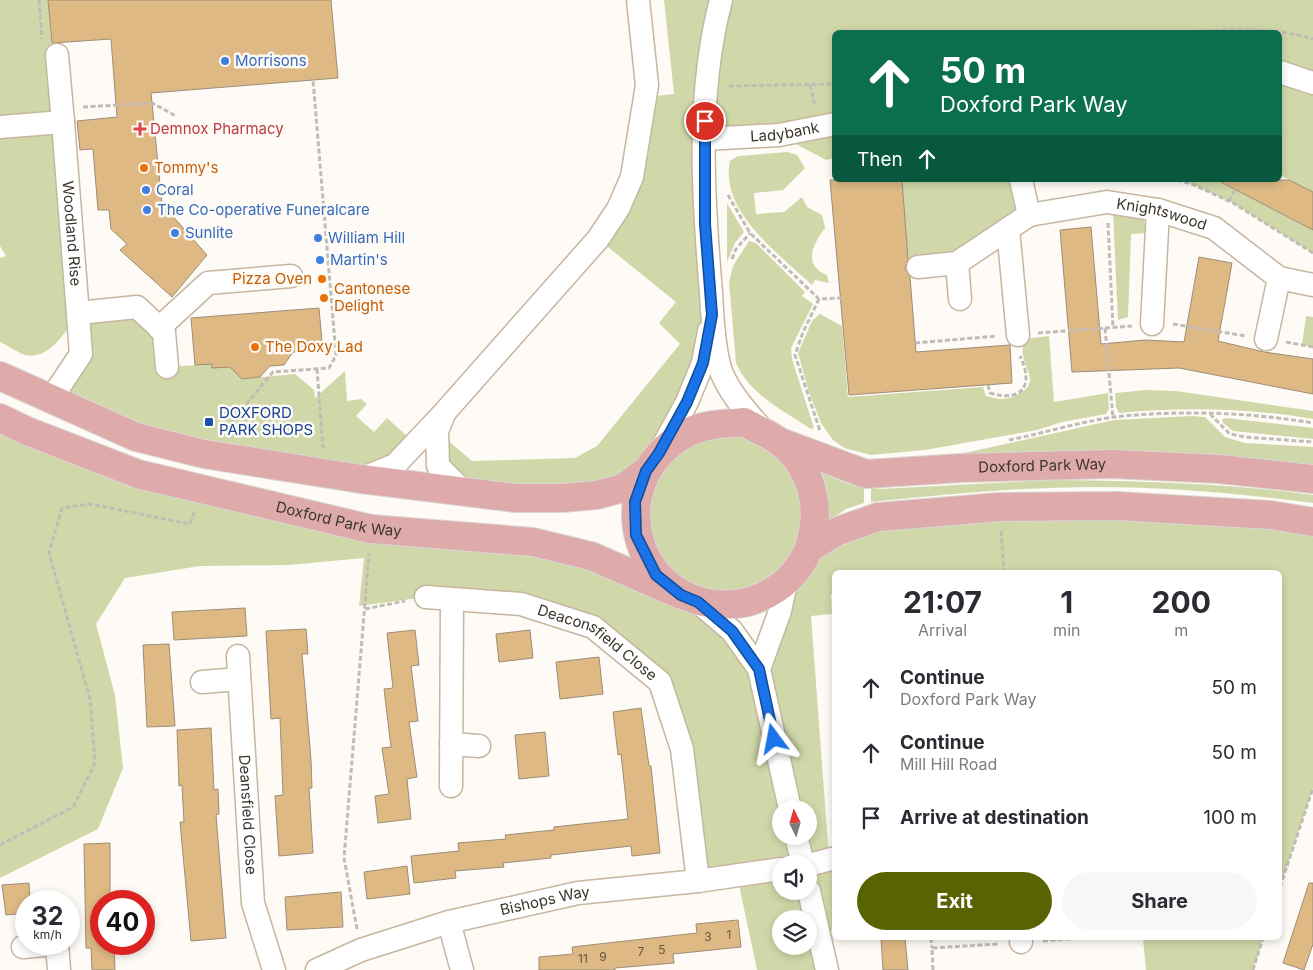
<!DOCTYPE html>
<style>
body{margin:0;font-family:Inter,sans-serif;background:#f7f7f7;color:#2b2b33;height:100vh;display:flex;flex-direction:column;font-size:19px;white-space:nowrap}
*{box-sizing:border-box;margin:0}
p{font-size:16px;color:#7c7c81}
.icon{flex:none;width:28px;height:28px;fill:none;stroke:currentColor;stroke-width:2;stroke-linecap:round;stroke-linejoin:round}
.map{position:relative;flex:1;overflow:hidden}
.drawer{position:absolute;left:832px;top:570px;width:450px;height:370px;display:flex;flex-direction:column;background:#fff;border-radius:8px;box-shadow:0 2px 8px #0003}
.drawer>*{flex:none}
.hud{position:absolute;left:832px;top:30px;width:450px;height:152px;border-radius:8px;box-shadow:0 2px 8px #0003;background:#0b6e4f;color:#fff;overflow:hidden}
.needle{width:32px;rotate:355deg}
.tools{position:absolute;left:772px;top:800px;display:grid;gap:10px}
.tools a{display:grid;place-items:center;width:45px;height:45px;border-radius:50%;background:#fff;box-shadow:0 2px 8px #0003;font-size:25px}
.speed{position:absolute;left:15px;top:890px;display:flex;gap:10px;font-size:25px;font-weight:700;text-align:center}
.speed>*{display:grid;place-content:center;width:65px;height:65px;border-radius:50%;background:#fff;box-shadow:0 2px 8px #0003;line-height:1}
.speed small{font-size:12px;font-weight:400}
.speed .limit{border:8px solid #d22;background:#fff;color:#111}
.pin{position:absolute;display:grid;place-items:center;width:42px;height:42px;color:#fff;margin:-21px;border:2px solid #fff;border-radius:50%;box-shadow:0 1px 5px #0007}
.me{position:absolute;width:55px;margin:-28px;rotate:347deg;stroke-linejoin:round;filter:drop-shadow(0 0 4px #0008)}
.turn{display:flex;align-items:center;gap:18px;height:105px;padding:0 25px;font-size:22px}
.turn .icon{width:65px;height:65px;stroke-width:2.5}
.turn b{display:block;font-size:35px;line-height:42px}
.then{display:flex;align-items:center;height:48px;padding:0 25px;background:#0003;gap:10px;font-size:19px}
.eta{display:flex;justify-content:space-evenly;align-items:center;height:85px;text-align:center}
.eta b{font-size:30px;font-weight:700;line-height:35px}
.button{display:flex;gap:10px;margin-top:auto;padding:10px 25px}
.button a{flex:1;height:58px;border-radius:30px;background:#5a6301;color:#fff;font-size:20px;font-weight:700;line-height:58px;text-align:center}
.button a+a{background:#f7f7f7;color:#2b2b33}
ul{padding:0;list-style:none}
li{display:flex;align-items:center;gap:15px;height:65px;padding:0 25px}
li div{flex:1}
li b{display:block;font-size:19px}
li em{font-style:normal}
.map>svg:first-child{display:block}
.green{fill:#d0d8a9;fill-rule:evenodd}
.building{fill:#deb984;stroke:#9d8d77}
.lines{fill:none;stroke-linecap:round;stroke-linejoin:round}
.minor-casing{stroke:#c7b69f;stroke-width:25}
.major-casing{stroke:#d8d7d5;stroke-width:30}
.path{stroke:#c1bdb6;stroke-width:3;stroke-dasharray:5 2.5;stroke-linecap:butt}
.minor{stroke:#fff;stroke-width:22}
.major{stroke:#deabaa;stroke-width:28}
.route-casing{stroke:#114b97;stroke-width:12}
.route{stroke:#1a73e8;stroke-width:9}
.shop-dot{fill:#3f7fe0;stroke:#fefaf5;stroke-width:2}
.health-dot{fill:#e0444e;stroke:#fefaf5;stroke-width:2}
.food-dot{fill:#e8710a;stroke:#fefaf5;stroke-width:2}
.transit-dot{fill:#1a4fb4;stroke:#fefaf5;stroke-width:2}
.labels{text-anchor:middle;stroke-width:5;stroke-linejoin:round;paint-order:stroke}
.number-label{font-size:12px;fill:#645642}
.shop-label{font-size:15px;fill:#366cbe;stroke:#fefaf5;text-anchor:start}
.health-label{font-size:15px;fill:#be3a42;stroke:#fefaf5;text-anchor:start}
.street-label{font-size:15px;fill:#3c352c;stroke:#fefaf5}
.food-label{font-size:15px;fill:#c56008;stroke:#fefaf5;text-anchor:start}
.transit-label{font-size:15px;fill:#164399;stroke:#fefaf5;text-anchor:start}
</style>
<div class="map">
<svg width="1313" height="970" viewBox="0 0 1313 970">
<rect width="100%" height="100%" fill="#fefaf5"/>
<path class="green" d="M 0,0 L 48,0 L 58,122 L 78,312 L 137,307 L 164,332 L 167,367 L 212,364 L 230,367 L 242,379 L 295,374 L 314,390 L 315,398 L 345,371 L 347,401 L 361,399 L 367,404 L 356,416 L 374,432 L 387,418 L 406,435 L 417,441 L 361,479 L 204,454 L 51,399 L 81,354 L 77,314 C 67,330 49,361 25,355 C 17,352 8,346 0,342 L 0,258 L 6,256 L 0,246 Z
M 664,0 L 1313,0 L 1313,192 L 1280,175 L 1280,32 L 835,32 L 835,158 L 826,160 L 779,135 L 705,139 L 712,308 L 660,452 L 744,422 L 799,462 L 811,546 L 878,517 L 1313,522 L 1313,788 L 1280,887 L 1280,572 L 835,572 L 835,594 L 831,594 L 832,614 L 811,616 L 829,858 L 835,858 L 835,930 L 819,932 L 827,970 L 757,970 L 737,875 L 698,881 L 660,682 L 593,627 L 426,597 L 359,606 L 364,558 L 289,565 L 200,566 L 125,578 L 96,624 L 115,695 L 123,768 L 98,829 L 0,878 L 0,418 L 27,431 L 371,529 L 533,542 L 679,594 L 623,488 L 464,492 L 438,466 L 437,431 L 472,461 L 575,458 L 597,446 L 680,344 L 659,323 L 676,302 L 598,239 L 618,209 L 646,97 L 674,94 ZM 785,584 L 758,668 L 699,602 ZM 781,809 L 809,809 L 809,836 L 781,836 ZM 781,864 L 809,864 L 809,891 L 781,891 ZM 781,919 L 809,919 L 809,946 L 781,946 Z
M 787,152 L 797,155 L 805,168 L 783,190 L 754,193 L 756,214 L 784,212 L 802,197 L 807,207 L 822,215 L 825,228 C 813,244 802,265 827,275 L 829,283 L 815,280 L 812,285 C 780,255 719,211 730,161 L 738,156 Z
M 902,180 L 1037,180 L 1022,184 L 1029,215 L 957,263 L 909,268 Z
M 1177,180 L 1216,180 L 1313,230 L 1313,253 L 1233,203 L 1192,184 Z
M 727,203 L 744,232 L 735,243 L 727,262 Z
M 1113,212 L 1143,218 L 1148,233 L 1131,234 L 1128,317 L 1118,320 Z
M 749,241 L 756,243 L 805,292 L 802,296 L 813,304 L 791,348 L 792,359 L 814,428 L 811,429 C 784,411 749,394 736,363 L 729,282 L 733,266 Z
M 820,314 L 842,326 L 848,397 L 983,387 L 986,396 C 997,399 1006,401 1017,395 C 1040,383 1026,373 1023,355 C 1022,350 1023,344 1023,339 L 1049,336 L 1054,402 L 1108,393 L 1109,409 L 1106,414 L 1062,422 L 1037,430 L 925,450 L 871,455 L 844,448 L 833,440 L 821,423 L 809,392 L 798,353 L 812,321 Z
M 1306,316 L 1313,317 L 1313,347 L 1302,345 Z
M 1147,390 L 1176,391 L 1313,411 L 1313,419 C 1249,408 1184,407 1119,413 L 1116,407 L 1115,393 Z
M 1192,416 L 1205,417 L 1225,437 L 1245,443 L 1313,447 L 1313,468 L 887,463 L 969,452 L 1114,420 Z
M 1226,418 L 1313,428 L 1313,439 L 1233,431 L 1223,423 L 1222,419 Z
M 822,473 L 846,483 L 864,486 L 864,503 L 846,509 L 827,522 C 831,503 828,491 822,473 Z
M 1051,480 C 1139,481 1226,483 1313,495 L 1313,503 C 1242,494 1170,487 1098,487 C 1022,487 947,494 871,502 L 871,487 L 880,489 Z
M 1122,938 L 1263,938 L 1253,970 L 1146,970 L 1143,938 Z"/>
<path class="building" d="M 48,0 L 331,0 L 338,78 L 151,93 L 162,204 L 207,255 L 172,297 L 120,250 L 127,244 L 111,229 L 109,210 L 98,210 L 93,149 L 80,150 L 77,121 L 117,117 L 111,39 L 52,43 Z
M 830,180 L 902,180 L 908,259 L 905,268 L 910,277 L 916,352 L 1010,345 L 1012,383 L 849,395 Z
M 1217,180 L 1289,180 L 1313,192 L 1313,230 Z
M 1091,227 L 1101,344 L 1145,340 L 1184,342 L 1199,257 L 1232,263 L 1218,341 L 1264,352 L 1313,359 L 1313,394 L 1179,368 L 1072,372 L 1060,230 Z
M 319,308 L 322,342 L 314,351 L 293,352 L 284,365 L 270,366 L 260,377 L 242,379 L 230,367 L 212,368 L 212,364 L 195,365 L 191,318 Z
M 245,608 L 247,636 L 174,640 L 172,612 Z
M 306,629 L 308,654 L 302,654 L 311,760 L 312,788 L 309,788 L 313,853 L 279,856 L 275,796 L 283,795 L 280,718 L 271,719 L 266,631 Z
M 415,630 L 419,665 L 411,666 L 418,721 L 409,722 L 417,777 L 407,779 L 411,819 L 378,823 L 375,796 L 389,794 L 382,748 L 391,747 L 384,689 L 393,688 L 387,633 Z
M 530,630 L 533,658 L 499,662 L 496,634 Z
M 169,644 L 175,726 L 147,727 L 143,645 Z
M 599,657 L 603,694 L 560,699 L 556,662 Z
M 641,708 L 649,766 L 651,766 L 660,853 L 632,856 L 631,846 L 551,855 L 551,858 L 503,863 L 504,867 L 455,871 L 456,878 L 414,883 L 411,856 L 459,851 L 458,843 L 506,839 L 505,835 L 554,830 L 554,827 L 628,819 L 621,754 L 618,755 L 613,712 Z
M 211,728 L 214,790 L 218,789 L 219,814 L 216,815 L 226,938 L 191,941 L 180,822 L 184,822 L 182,785 L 179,786 L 177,730 Z
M 545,732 L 549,776 L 519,779 L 515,735 Z
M 110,843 L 110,901 L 101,901 L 101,944 L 114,944 L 115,970 L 92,970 L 91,948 L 86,948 L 84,844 Z
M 407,866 L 410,894 L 367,899 L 364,872 Z
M 29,883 L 30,901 L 26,901 L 26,913 L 6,915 L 2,885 Z
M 1309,883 L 1313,883 L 1313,944 L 1304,970 L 1283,963 Z
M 341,892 L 343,927 L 287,930 L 285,897 Z
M 738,920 L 741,947 L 673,954 L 674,963 L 615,968 L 615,970 L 539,970 L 539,957 L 573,954 L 572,947 L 697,933 L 696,924 Z
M 881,938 L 905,938 L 908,970 L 883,970 Z"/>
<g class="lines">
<defs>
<g id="minor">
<path d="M 721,0 C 696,95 703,196 711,293 C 712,313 715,360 723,376 C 732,396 748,414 763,430"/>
<path d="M 57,55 L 63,122"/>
<path d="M 1280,72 L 1313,83"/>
<path id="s1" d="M 0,127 L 63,122 L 81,354 L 51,399"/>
<path id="s2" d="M 705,139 L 779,135 L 835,124"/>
<path id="s3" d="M 1021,180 L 1029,215 L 1107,202 L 1158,210 L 1214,228 L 1279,278 L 1313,285"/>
<path d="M 1008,229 L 1018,335"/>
<path d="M 957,263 L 960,299"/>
<path d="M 918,267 L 957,263 L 1029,215"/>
<path d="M 78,313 L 137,307 L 164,332 L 167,367"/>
<path d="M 1152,324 L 1158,210"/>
<path d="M 159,328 L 208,283 L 291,276"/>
<path d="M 1266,339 L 1279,278"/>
<path d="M 444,414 L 437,431 L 438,466 L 464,492"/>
<path d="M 659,453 L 687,402 L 703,363 L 709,331"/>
<path d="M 361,479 L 395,465 L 444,413 L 598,239 L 618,209 L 632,177 L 647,85 L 638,0"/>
<path id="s4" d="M 426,597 L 521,604 L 593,627 L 660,682 L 682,749 L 698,881"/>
<path d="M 698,602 L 732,631 L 759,669 L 790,809"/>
<path id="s5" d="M 238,656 L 253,903 L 274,970"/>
<path d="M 759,669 L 780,611 L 786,583"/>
<path d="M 202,682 L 239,679"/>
<path d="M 451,744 L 479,746"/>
<path d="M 451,786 L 452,599"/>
<path d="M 796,836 L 803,864"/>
<path d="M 809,865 L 835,858"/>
<path d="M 809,891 L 827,970"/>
<path d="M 449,922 L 462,970"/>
<path d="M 1021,938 L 1021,942"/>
<path d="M 57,944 L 59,970"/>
<path d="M 23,947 L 55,944"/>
<path id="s6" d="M 317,970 L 361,950 L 449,922 L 578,893 L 698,881 L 781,869"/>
</g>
<g id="major">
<path d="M 0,376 L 136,437 L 204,454 L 361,479 L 515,498 L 562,498 L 597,495 L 623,488 L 646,471"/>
<path id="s7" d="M 0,418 L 27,431 L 138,474 L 371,529 L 533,542 L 591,556 L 681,595"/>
<path d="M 744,422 C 754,428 767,433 777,440 C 805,460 818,492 814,525 C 811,545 807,558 794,573 C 781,589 757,602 736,604 C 636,614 597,484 685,434 C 702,424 724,424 744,422 Z"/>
<path id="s8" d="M 783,443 L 866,474 L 961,468 L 1111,464 L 1219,469 L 1313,479"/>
<path d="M 811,547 L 838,531 L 878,517 L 999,507 L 1117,506 L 1271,515 L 1313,522"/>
</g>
</defs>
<use href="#minor" class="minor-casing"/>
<use href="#major" class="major-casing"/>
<path class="path" d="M 39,0 L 42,39
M 1177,32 C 1223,31 1268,25 1313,39
M 810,85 L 815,106
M 729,86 L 835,84
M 83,107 L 152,103 L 176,116
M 1177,180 L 1192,184 L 1233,203 L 1313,253
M 728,195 L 750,233 L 819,299 L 841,298
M 1229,201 L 1235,190
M 1108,223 L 1113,327
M 732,259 L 736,249 L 750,233
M 819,299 L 803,332 L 795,355 L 820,431
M 1173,324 L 1246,336
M 1105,328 L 1132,326
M 1038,333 L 1105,328 L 1113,418
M 1286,342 L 1313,347
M 915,343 L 997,336
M 317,369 L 323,448
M 988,385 L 990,393 C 1023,403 1034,385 1020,356
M 1210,414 L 1230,434 L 1245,437 L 1313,442
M 222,433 L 273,372 L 329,368 L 336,355 L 313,80
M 1009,440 C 1044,433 1079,422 1114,417 C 1180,410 1247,412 1313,423
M 1001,531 L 1004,572
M 365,609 L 405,601
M 0,845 L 73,807 L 95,763 L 90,699 L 49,553 L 62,508 L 91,504 L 190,524 L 194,512
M 1280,887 L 1313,788
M 357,929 L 344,858 L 369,554
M 931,938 L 932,948
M 1043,941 L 1078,938
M 933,970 L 932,948 L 999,944
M 1253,970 L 1263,938"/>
<use href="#minor" class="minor"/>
<use href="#major" class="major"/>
</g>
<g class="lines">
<defs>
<path id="route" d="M 705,121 L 705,224 L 712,315 L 703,363 L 687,402 L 659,453 L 646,471 L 635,502 L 636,535 L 656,575 L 681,595 L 698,602 L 732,631 L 759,669 L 774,739"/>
</defs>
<use href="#route" class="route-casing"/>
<use href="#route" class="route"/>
</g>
<g class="shop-dot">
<circle cx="225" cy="61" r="5"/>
<circle cx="146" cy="190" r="5"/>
<circle cx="147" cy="210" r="5"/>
<circle cx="175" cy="233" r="5"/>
<circle cx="318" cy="238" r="5"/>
<circle cx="320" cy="260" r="5"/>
</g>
<path class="health-dot" d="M137.5 121.5h5v5h5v5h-5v5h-5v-5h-5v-5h5z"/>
<g class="food-dot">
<circle cx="144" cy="168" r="5"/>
<circle cx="322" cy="279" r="5"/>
<circle cx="324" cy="298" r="5"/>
<circle cx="255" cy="347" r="5"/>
</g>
<rect class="transit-dot" x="204" y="417" width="10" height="10" rx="2.5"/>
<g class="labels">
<g class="number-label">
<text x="729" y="939">1</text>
<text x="708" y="941">3</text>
<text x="662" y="954">5</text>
<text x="641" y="956">7</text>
<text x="603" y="961">9</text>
<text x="583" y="963">11</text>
</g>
<g class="shop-label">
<text x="235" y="66">Morrisons</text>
<text x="156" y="195">Coral</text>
<text x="157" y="215">The Co-operative Funeralcare</text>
<text x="185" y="238">Sunlite</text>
<text x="328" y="243">William Hill</text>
<text x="330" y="265">Martin's</text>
</g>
<g class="health-label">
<text x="150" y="134">Demnox Pharmacy</text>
</g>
<g class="street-label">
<text dy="5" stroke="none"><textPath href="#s2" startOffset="80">Ladybank</textPath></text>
<text dy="5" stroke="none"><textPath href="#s3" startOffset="171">Knightswood</textPath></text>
<text dy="5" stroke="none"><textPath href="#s1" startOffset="175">Woodland Rise</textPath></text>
<text dy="5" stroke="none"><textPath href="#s8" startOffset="265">Doxford Park Way</textPath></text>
<text dy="5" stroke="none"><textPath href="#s7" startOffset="355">Doxford Park Way</textPath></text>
<text dy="5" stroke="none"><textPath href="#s4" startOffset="182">Deaconsfield Close</textPath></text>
<text dy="5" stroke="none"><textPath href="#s5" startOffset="159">Deansfield Close</textPath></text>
<text dy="5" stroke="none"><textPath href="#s6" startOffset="239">Bishops Way</textPath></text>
</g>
<g class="food-label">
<text x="154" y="173">Tommy's</text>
<text x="312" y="284" text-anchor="end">Pizza Oven</text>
<text x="334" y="294">Cantonese<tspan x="334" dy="17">Delight</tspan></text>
<text x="265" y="352">The Doxy Lad</text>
</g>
<g class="transit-label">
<text x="219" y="418">DOXFORD<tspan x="219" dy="17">PARK SHOPS</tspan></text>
</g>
</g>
</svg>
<div class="tools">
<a><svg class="needle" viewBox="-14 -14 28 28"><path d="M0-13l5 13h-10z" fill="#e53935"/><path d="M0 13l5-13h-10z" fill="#7c7c81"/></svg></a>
<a><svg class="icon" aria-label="sound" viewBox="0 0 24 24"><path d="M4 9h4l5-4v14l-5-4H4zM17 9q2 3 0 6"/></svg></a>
<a><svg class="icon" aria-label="layers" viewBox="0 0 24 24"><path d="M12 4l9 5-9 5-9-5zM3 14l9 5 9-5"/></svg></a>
</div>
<div class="speed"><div>32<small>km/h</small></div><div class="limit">40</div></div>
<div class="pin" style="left:705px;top:121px;background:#d93025"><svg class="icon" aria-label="arrive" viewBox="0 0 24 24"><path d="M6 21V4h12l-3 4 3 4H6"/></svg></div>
<svg class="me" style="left:774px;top:739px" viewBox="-20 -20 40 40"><path d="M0-17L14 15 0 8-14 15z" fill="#1a73e8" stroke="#fff" stroke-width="4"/></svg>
<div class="hud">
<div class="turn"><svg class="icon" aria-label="ahead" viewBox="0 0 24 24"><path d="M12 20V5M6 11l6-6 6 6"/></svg><div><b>50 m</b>Doxford Park Way</div></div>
<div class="then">Then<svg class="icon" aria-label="ahead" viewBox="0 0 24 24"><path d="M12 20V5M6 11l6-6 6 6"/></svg></div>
</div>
<section class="drawer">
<div class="eta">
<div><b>21:07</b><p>Arrival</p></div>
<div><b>1</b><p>min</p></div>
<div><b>200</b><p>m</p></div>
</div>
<ul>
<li><svg class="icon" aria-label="ahead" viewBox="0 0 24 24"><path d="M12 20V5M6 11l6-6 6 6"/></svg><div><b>Continue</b><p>Doxford Park Way</p></div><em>50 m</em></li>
<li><svg class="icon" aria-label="ahead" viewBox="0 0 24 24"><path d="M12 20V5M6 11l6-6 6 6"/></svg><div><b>Continue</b><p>Mill Hill Road</p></div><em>50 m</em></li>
<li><svg class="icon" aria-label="arrive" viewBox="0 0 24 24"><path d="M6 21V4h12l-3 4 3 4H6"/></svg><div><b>Arrive at destination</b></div><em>100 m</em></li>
</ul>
<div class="button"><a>Exit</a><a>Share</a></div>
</section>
</div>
